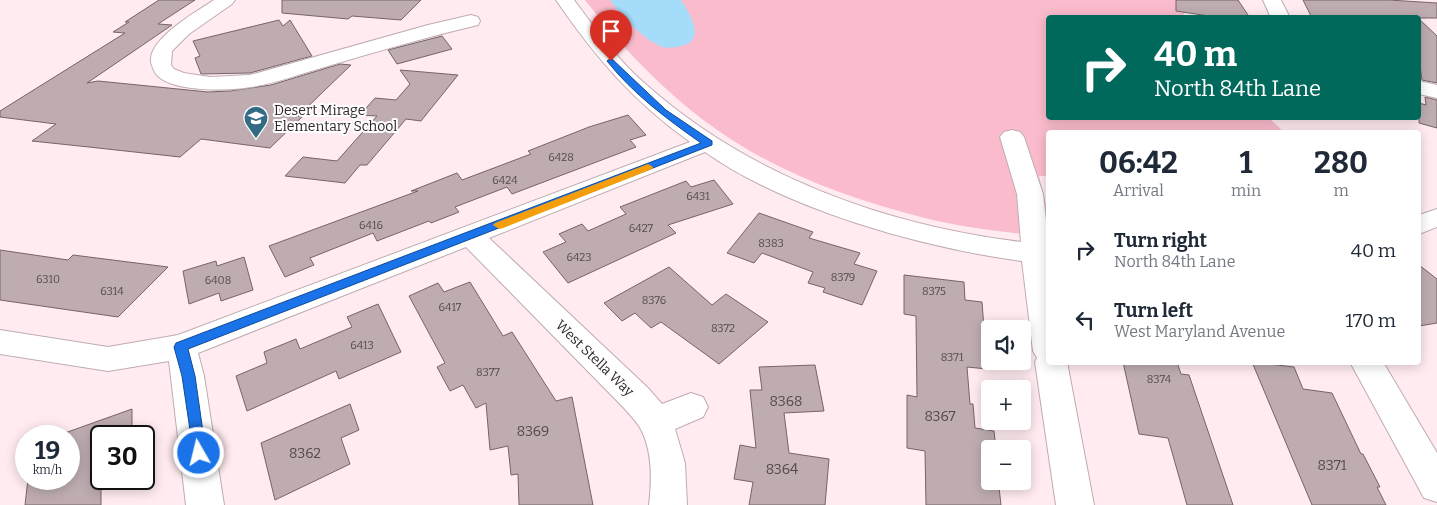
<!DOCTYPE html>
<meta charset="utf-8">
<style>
body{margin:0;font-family:Bitter,serif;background:#f6f6f7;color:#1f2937;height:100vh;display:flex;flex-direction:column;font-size:19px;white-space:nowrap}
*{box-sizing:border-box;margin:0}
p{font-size:16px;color:#747a83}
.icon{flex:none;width:28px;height:28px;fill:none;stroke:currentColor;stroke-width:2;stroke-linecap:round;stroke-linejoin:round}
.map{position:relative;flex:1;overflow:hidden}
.drawer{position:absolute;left:1046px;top:130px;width:375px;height:235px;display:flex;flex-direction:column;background:#fff;border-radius:5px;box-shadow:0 2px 12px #0003}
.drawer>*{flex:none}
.hud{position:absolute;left:1046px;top:15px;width:375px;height:105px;border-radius:5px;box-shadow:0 2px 12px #0003;background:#00695c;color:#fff;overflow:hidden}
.controls{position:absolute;left:981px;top:320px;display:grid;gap:10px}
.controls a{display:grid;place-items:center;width:50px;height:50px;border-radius:5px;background:#fff;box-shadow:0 2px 12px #0003;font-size:25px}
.speed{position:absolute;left:15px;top:425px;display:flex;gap:10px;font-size:25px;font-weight:700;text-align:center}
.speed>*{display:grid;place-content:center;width:65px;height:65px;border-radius:50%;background:#fff;box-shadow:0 2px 12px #0003;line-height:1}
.speed small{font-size:12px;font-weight:400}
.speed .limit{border:2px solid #111;border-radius:8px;background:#fff;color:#111}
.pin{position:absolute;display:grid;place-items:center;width:42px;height:42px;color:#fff;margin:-51px -21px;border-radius:50% 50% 50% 0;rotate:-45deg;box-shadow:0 0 5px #0007}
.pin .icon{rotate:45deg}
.me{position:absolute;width:55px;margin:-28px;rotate:352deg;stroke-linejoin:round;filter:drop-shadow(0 0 4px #0008)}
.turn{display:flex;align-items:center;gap:18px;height:105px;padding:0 25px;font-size:22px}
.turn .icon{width:65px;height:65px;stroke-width:2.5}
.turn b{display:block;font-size:35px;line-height:42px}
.eta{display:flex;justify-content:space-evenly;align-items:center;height:85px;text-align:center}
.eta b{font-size:30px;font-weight:700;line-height:35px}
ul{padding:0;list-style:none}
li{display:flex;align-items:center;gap:15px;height:70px;padding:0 25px}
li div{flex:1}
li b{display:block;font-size:19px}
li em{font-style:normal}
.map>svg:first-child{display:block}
.green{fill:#fabccc}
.water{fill:#a4dcfa}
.building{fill:#beacb0;stroke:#756468}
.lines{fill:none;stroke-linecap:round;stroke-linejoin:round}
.minor-casing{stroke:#bfacb1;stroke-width:2}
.minor{fill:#fff;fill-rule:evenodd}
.route{fill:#1a73e8;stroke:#114b97}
.slow{fill:#f59e0b}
.labels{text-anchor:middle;stroke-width:4;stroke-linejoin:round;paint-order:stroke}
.number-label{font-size:11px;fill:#544a4c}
.poi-label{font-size:14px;fill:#30292a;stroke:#fefefe;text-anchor:start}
.street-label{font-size:14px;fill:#30292a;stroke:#fefefe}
.near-number-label{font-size:14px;fill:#544a4c}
</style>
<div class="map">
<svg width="1437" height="505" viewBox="0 0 1437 505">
<rect width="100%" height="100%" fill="#ffebf0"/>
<path class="green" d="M 585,0 L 1183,0 L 1185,13 L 1181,17 L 1049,18 L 1049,118 L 1269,118 L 1284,132 L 1049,132 L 1049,176 L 1039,176 L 1049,216 L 1049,237 C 1006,232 963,228 921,217 C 853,200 782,174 723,134 C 670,98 624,50 585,0 Z"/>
<path class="water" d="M 610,0 L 681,0 C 690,14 707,41 681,46 C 674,48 664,49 658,45 C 640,36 622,16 610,0 Z"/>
<path class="building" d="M 159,0 L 195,0 L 158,24 L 172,25 L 87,83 L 98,81 L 208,92 L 230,91 L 271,85 L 340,64 L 351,65 L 298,116 L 303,116 L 270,148 L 201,139 L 180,157 L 89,147 L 32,141 L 56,124 L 0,117 L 0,111 L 125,33 L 113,32 L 129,22 L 125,22 Z
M 282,0 L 421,0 L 401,20 L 352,16 L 348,19 L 282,13 Z
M 1176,0 L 1238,0 L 1250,18 L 1222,18 L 1176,11 Z
M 1303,0 L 1389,0 L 1437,3 L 1437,18 L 1312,18 Z
M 1419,19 L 1437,36 L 1437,83 L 1422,80 L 1419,59 Z
M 279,20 L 283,26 L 290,20 L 312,56 L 250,73 L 201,74 L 195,58 L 200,56 L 193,41 Z
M 442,36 L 452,49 L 397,64 L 388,50 Z
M 400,70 L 458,75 L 421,121 L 406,119 L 367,165 L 360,165 L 345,183 L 285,176 L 303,157 L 337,161 L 377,116 L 360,115 L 375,98 L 396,100 L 410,84 Z
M 1425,97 L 1437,100 L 1437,128 L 1419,123 L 1419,103 L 1426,105 Z
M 628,115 L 646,135 L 630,140 L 636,147 L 512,194 L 507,187 L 455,207 L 459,212 L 431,223 L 429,221 L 377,241 L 373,233 L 310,258 L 314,265 L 285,277 L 269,246 L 418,191 L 411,191 L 457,173 L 462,180 L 531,154 L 528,151 L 589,127 Z
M 714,180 L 733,204 L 668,225 L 676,233 L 568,283 L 543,252 L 566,242 L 559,234 L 582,224 L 588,231 L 626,214 L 620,207 L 686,181 L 691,187 Z
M 759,213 L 813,232 L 809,238 L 860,253 L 854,264 L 877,271 L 862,305 L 823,292 L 825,288 L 808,283 L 813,272 L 762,253 L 754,263 L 727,253 Z
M 0,250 L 68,260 L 73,255 L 168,267 L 118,317 L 0,300 Z
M 244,257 L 253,290 L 221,301 L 219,293 L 189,304 L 183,271 L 216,261 L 217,266 Z
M 1419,265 L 1437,279 L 1437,323 L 1419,326 Z
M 669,267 L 712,305 L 726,294 L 768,322 L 719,364 L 661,322 L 651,328 L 635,313 L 622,321 L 604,303 Z
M 904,275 L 964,282 L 965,300 L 982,302 L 987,369 L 967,367 L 970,404 L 973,404 L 975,428 L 994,431 L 996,449 L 990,449 L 990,486 L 999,487 L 1001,505 L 926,505 L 925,451 L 907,448 L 907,395 L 917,397 L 916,316 L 904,314 Z
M 470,282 L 503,336 L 512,332 L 556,401 L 572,397 L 593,505 L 519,505 L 518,474 L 511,475 L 508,446 L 490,450 L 486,403 L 476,408 L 463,385 L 450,391 L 437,367 L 445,363 L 409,296 L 438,283 L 444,292 Z
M 378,304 L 401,352 L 339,379 L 336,371 L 247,411 L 236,376 L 267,363 L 264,352 L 296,339 L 300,349 L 352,327 L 347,317 Z
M 1123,362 L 1177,362 L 1181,374 L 1189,375 L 1233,505 L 1187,505 L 1168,438 L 1139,434 Z
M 1252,362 L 1294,367 L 1303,389 L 1332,393 L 1361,454 L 1363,454 L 1380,487 L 1377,487 L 1386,505 L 1312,505 Z
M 815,365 L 824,411 L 784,413 L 789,453 L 829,459 L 825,505 L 749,505 L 753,482 L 734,479 L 740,445 L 756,448 L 750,390 L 762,390 L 759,367 Z
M 350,404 L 359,430 L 341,438 L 350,464 L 275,500 L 261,443 Z
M 132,409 L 132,436 L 101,436 L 101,505 L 25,505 L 28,479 L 69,479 L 69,436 L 62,436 L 62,434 Z"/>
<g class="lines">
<defs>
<path id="minor" d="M 214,0 L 235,0 L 232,4 L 189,34 L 172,51 L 171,65 L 174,69 L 184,73 L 210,77 L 250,75 L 428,25 L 471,15 L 478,17 L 480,21 L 478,25 C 427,37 378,51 328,66 C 303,73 277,83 251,87 C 230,91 176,92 159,77 C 156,75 154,71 153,68 C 139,43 198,11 214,0 Z
M 556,0 L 574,0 C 595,28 616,58 642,81 C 746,175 883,225 1021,242 L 1017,194 L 1000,137 L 1004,132 L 1012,130 L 1020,132 L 1024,137 L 1043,194 L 1049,246 L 1049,362 L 1067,362 L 1094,505 L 1056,505 L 1035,362 L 1037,358 L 1033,351 L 1022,261 C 923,248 787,210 705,152 L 489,238 L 648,388 L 662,404 L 691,393 L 703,397 L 708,407 L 703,417 L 675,429 L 685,463 L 687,505 L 649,505 C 652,480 653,449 639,426 C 635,420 629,414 624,408 L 466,247 L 198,353 L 204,376 L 224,505 L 186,505 L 169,361 L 108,371 L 0,354 L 0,330 L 108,347 L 178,335 L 690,142 C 632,100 596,58 556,0 Z
M 1263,0 L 1281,0 L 1290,18 L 1271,18 Z
M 1419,81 L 1437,85 L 1437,98 L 1419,94 Z
M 1437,209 L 1437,227 L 1419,234 L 1419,215 Z
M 1350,362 L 1383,362 L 1437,453 L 1437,502 L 1424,498 Z"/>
</defs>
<use href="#minor" class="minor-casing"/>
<use href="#minor" class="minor"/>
</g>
<path class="route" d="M 611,58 L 666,110 L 712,141 L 712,145 L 188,349 L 195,376 L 206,453 L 204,457 L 199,459 L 194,457 L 182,376 L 174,347 L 176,343 L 701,143 C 667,119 633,94 607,61 Z"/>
<path class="slow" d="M 648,164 L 653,167 L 652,169 L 503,228 L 499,229 L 493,225 L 495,223 Z"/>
<defs>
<symbol id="school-pin" viewBox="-11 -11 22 30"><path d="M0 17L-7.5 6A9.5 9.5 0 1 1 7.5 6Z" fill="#336a85" stroke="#fefefe"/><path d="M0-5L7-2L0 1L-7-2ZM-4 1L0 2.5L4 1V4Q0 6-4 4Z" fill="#fff"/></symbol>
</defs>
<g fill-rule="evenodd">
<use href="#school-pin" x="242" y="104" width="28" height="38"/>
</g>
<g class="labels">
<g class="number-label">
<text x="561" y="161">6428</text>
<text x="505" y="184">6424</text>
<text x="698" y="200">6431</text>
<text x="371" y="229">6416</text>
<text x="641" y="232">6427</text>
<text x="771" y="247">8383</text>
<text x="579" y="261">6423</text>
<text x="843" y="281">8379</text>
<text x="48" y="283">6310</text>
<text x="218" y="284">6408</text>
<text x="112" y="295">6314</text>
<text x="934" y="295">8375</text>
<text x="654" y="304">8376</text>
<text x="450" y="311">6417</text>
<text x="723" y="332">8372</text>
<text x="362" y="349">6413</text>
<text x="952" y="361">8371</text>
<text x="488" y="376">8377</text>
<text x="1159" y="383">8374</text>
</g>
<g class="poi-label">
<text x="274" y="115">Desert Mirage<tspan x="274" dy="16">Elementary School</tspan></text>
</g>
<g class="street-label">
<text transform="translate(595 358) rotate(44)" y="5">West Stella Way</text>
</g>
<g class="near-number-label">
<text x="786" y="406">8368</text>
<text x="940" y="421">8367</text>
<text x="533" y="436">8369</text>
<text x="305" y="458">8362</text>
<text x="1332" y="470">8371</text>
<text x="782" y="474">8364</text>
</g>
</g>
</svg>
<div class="controls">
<a><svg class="icon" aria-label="sound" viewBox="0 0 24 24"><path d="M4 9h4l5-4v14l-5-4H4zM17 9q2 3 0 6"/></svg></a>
<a>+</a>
<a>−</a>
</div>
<div class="speed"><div>19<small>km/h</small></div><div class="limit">30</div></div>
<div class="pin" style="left:611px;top:61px;background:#d93025"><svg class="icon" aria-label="arrive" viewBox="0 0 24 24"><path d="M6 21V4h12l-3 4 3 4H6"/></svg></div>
<svg class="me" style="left:199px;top:453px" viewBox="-20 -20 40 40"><circle r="17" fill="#1a73e8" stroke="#fff" stroke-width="3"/><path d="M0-11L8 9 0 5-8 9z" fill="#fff"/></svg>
<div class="hud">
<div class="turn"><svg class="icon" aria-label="right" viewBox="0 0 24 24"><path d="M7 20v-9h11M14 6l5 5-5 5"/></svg><div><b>40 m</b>North 84th Lane</div></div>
</div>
<section class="drawer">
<div class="eta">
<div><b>06:42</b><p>Arrival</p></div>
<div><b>1</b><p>min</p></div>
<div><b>280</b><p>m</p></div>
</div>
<ul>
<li><svg class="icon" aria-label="right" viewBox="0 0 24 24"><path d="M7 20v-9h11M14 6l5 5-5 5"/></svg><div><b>Turn right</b><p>North 84th Lane</p></div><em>40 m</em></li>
<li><svg class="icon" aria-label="left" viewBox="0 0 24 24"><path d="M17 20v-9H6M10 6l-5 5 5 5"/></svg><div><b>Turn left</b><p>West Maryland Avenue</p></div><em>170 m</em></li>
</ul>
</section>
</div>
